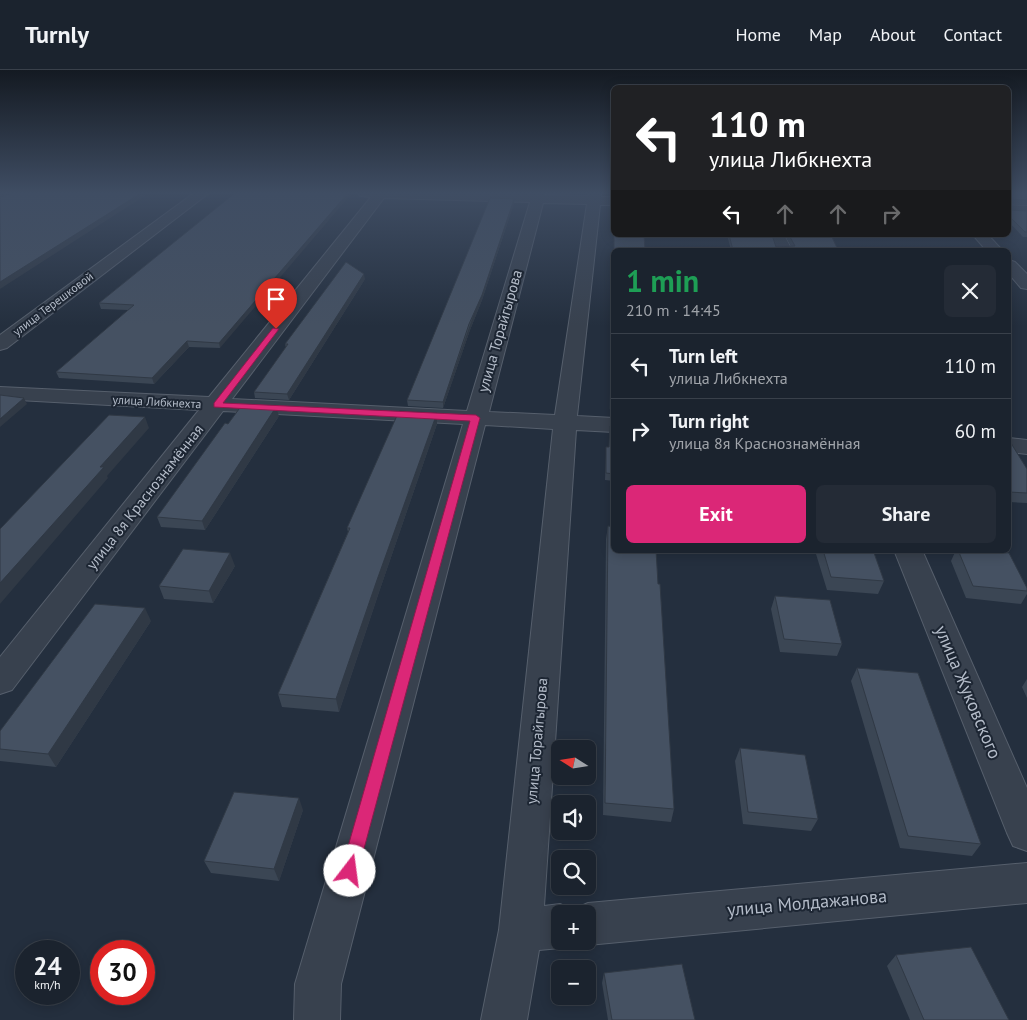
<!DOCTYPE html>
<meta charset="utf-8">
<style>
body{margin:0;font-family:"PT Sans",sans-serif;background:#242b36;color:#f1f3f6;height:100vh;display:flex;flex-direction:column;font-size:19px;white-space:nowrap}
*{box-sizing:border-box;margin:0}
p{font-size:16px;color:#a0a4aa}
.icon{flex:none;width:28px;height:28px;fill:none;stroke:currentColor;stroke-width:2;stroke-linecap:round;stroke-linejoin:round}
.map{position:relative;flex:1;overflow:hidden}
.details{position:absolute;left:611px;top:178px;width:400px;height:305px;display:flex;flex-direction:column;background:#1b232e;border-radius:8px;box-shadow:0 2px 12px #0003,0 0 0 1px #39404a}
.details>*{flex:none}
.guide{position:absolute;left:611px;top:15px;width:400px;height:152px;border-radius:8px;box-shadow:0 2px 12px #0003,0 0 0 1px #39404a;background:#202124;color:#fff;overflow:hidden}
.needle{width:32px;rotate:282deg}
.controls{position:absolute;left:551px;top:670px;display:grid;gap:10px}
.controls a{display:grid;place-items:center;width:45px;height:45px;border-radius:8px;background:#1b232e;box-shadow:0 2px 12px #0003,0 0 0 1px #39404a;font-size:25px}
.speed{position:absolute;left:15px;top:870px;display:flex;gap:10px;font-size:25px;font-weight:700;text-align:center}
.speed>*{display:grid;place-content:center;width:65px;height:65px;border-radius:50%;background:#1b232e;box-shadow:0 2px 12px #0003,0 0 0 1px #39404a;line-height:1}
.speed small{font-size:12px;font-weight:400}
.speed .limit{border:8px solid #d22;background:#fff;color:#111}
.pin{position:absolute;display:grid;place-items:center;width:42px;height:42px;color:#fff;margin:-51px -21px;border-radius:50% 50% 50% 0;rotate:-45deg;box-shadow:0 0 5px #0007}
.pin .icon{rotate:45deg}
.me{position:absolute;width:55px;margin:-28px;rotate:15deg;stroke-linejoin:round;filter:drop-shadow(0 0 4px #0008)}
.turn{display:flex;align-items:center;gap:18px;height:105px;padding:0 15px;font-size:22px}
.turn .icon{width:65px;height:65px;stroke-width:2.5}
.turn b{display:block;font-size:35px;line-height:42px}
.lanes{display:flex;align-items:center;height:48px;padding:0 15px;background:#0003;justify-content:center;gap:25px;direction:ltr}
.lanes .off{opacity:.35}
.round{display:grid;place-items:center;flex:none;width:52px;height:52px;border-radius:8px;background:#242b36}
.summary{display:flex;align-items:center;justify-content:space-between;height:85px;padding:0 15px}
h1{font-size:30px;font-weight:700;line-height:38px;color:#1e9e55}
.primary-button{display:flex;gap:10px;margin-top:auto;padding:10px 15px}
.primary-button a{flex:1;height:58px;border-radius:8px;background:#db2777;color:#fff;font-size:20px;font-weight:700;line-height:58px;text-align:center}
.primary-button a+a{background:#242b36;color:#f1f3f6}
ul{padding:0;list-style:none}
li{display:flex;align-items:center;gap:15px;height:65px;padding:0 15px;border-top:1px solid #39404a}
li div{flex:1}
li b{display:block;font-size:19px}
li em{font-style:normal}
header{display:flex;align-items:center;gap:30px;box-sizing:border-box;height:70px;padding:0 25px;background:#1b232e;border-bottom:1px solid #39404a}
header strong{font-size:24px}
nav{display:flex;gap:28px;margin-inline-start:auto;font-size:18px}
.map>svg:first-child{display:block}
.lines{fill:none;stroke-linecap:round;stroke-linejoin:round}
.minor-casing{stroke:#565f6c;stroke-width:2}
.minor{fill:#38414e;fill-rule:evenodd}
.wall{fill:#3b4654}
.shaded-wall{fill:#303945}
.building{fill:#455162;stroke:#303945}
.route{fill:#db2777;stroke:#8e194d}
.labels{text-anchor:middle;stroke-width:4;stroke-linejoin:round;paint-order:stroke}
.far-street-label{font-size:12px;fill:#b4bcc9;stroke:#1d2633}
.street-label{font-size:15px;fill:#b4bcc9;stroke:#1d2633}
.near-street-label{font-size:18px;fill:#b4bcc9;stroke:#1d2633}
</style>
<header>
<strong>Turnly</strong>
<nav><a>Home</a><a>Map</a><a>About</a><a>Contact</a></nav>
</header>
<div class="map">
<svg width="1027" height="950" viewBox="0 0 1027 950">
<rect width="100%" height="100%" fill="#242f3e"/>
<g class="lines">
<defs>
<path id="minor" d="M 0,123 L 16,123 L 14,126 L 0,131 Z
M 194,123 L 209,123 L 7,278 L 0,280 L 0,265 Z
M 358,123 L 532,124 L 533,123 L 545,123 L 545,125 L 588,126 L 589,123 L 601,123 L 601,127 L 614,127 L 614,135 L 600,135 L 577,346 L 614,348 L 614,362 L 576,360 L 544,836 L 560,834 L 572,840 L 588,833 L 1027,793 L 1027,833 L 588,875 L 578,871 L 588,871 L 588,844 L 560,844 L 560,871 L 575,871 L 560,878 L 539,880 L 527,950 L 481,950 L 499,860 L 553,359 L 485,355 L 341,914 L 340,950 L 294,950 L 295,914 L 463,354 L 223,341 L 12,620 L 0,624 L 0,587 L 199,340 L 0,329 L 0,317 L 209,327 L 371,127 L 360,126 ZM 384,128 L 530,132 L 467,341 L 232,329 ZM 543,133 L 587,134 L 555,345 L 489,342 Z
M 1009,135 L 1027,136 L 1027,144 L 1009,143 Z
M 770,165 L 784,165 L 792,180 L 776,180 Z
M 973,165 L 988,165 L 1002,180 L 986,180 Z
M 1009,190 L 1015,192 L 1027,204 L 1027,219 L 1021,218 L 1009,204 Z
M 1009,368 L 1027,370 L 1027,384 L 1009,382 Z
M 894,480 L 922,480 L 1027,718 L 1027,781 L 1013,776 L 1007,763 Z"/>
</defs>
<use href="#minor" class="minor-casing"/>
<use href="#minor" class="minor"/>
</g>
<path class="wall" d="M 235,123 L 220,278 L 189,277 L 154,314 L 59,308 L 56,302 L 128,240 L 101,239 L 99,233 Z
M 1009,123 L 1027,123 L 1027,135 L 1009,134 L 1009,140 L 1027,141 L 1027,167 L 1023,167 L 1009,152 Z
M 514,133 L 482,230 L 470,260 L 443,338 L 408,336 L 407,330 Z
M 727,165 L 772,165 L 776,177 L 791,176 L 785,165 L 831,165 L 838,180 L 731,180 Z
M 614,180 L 614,347 L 610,346 Z
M 365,209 L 289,330 L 255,328 L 254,322 L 286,278 L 285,274 Z
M 437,343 L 437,354 L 379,522 L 339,642 L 282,637 L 278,624 L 348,462 L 347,458 Z
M 279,346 L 205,460 L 161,457 L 157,447 Z
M 610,356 L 614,356 L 614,411 L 605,410 L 606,384 L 606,377 L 609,377 Z
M 1009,370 L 1027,399 L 1027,433 L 1009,432 Z
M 608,456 L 658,514 L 674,739 L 671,752 L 603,745 L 606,469 Z
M 818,480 L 873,480 L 884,511 L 878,524 L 827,520 L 816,484 Z
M 956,480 L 972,480 L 1027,518 L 1027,524 L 1021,534 L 966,528 L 951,491 Z
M 235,496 L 213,533 L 164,529 L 159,516 Z
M 775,526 L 842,574 L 837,586 L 780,582 L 771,539 Z
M 151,551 L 56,697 L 0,691 L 0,661 Z
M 857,598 L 981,774 L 972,786 L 900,778 L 851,611 Z
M 1027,609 L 1027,628 L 1022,617 Z
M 740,678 L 818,749 L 811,761 L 743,754 L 735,691 Z
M 303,740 L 279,811 L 211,803 L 204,791 Z
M 896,885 L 1009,950 L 910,950 L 887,896 Z
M 604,903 L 695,950 L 608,950 L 602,913 Z"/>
<path class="shaded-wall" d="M 141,123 L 149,123 L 0,219 L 0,212 Z
M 348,123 L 352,123 L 220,278 L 219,273 Z
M 514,129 L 514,133 L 482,230 L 470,260 L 443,338 L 443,332 Z
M 364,204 L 365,209 L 289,330 L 287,324 Z
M 187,271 L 189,277 L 154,314 L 152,308 Z
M 24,328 L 27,334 L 0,357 L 0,349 Z
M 276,337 L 279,346 L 205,460 L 202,451 Z
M 437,343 L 437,354 L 379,522 L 339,642 L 336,629 L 377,510 Z
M 145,347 L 149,358 L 107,406 L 108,408 L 0,534 L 0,513 L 100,397 Z
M 230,483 L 235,496 L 213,533 L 209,521 Z
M 145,538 L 151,551 L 56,697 L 48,684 Z
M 299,728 L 303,740 L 279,811 L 274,799 Z"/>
<path class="building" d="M 13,123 L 141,123 L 0,212 L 0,127 Z
M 235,123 L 348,123 L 219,273 L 187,271 L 152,308 L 56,302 L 134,235 L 99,233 Z
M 1009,123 L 1027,123 L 1027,130 L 1009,129 L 1009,140 L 1027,141 L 1027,162 L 1025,162 L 1009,146 Z
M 490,128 L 514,129 L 482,225 L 469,254 L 443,332 L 407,330 Z
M 614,165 L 644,165 L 645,180 L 614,180 Z
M 729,165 L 772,165 L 776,177 L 795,176 L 789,165 L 831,165 L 838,180 L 733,180 Z
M 346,192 L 364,204 L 287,324 L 254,322 L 288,274 L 285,274 Z
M 614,194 L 614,340 L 610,339 Z
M 0,325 L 24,328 L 0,349 Z
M 242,335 L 276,337 L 202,451 L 157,447 L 225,353 L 228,354 Z
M 399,341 L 437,343 L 377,510 L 336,629 L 278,624 L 350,458 L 347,458 Z
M 109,345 L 145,347 L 100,397 L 104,397 L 0,513 L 0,459 Z
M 610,356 L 614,356 L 614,404 L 606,403 L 606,377 L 609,377 Z
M 1009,370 L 1027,399 L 1027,423 L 1009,422 Z
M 608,456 L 614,457 L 614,480 L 656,480 L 658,514 L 660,514 L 674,739 L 605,733 Z
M 183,479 L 230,483 L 209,521 L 159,516 Z
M 823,480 L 873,480 L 884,511 L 831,507 Z
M 958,480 L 972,480 L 1009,483 L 1027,518 L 1027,521 L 973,516 Z
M 775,526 L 830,530 L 842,574 L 784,569 Z
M 95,534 L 145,538 L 48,684 L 0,679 L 0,661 Z
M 857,598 L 918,603 L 981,774 L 908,766 Z
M 740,678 L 805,685 L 818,749 L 748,742 Z
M 234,722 L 299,728 L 274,799 L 204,791 Z
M 971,877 L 1009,950 L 924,950 L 896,885 Z
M 682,894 L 695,950 L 612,950 L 604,903 Z"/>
<linearGradient id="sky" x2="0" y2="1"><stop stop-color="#141a22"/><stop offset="0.48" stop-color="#3f4d63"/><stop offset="1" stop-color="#3f4d63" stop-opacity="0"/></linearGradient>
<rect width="1027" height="256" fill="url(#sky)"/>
<path class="route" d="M 273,258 L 279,259 L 223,333 L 476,345 L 480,348 L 358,801 L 356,806 L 350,809 L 344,806 L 341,801 L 470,351 L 214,337 L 214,333 Z"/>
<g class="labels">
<g class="far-street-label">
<text transform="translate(53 234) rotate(-37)" y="4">улица Терешковой</text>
<text transform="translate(157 332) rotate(3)" y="4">улица Либкнехта</text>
</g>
<g class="street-label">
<text transform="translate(500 261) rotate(-74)" y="5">улица Торайгырова</text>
<text transform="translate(145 427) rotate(-52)" y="5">улица 8я Краснознамённая</text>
<text transform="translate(537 671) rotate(-85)" y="5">улица Торайгырова</text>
</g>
<g class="near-street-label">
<text transform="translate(968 622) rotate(67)" y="6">улица Жуковского</text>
<text transform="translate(807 833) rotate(-5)" y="6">улица Молдажанова</text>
</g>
</g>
</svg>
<div class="controls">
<a><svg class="needle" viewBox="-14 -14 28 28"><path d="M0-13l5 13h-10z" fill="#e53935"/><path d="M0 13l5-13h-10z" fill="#a0a4aa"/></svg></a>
<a><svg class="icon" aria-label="sound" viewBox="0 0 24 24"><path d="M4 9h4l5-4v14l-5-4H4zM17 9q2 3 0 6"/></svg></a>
<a><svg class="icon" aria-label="search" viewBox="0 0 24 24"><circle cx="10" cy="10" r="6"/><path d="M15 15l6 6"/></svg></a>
<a>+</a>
<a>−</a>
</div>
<div class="speed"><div>24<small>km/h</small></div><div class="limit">30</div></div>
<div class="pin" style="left:276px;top:259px;background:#d93025"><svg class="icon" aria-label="arrive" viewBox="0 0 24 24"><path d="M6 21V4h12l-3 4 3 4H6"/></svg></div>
<svg class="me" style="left:350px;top:801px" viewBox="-20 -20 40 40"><circle r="19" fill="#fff"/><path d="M0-13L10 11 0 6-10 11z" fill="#db2777"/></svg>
<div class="guide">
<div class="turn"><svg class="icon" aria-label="left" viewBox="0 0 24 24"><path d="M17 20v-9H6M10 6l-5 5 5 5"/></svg><div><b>110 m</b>улица Либкнехта</div></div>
<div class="lanes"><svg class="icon" aria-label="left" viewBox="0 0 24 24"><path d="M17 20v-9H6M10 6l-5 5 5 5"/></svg><svg class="icon off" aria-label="ahead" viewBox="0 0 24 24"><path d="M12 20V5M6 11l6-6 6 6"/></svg><svg class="icon off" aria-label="ahead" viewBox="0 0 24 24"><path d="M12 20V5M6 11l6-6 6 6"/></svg><svg class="icon off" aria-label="right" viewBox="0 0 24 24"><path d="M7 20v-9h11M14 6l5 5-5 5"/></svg></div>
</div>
<section class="details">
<div class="summary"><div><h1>1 min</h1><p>210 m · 14:45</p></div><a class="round"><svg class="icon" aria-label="close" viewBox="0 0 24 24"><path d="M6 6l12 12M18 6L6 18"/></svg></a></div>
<ul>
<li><svg class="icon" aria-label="left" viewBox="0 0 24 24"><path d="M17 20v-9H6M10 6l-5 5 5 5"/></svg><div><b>Turn left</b><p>улица Либкнехта</p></div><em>110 m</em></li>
<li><svg class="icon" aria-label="right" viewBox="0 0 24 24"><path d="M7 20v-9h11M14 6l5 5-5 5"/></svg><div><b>Turn right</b><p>улица 8я Краснознамённая</p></div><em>60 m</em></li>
</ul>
<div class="primary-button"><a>Exit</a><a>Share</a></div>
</section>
</div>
